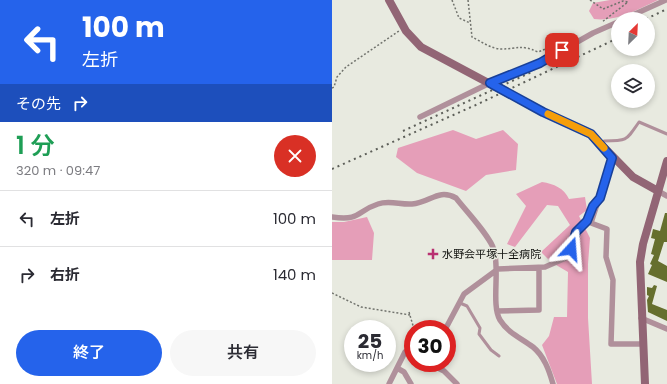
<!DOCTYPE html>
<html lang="ja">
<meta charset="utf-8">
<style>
body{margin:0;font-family:Poppins,"Noto Sans JP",sans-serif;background:#f7f7f7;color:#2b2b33;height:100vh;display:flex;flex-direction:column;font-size:15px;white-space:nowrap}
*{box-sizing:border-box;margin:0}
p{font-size:13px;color:#7c7c81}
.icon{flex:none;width:22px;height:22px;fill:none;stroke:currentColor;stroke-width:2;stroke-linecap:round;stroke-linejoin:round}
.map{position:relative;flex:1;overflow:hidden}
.sheet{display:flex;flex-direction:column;background:#fff;width:332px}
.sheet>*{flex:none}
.hud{background:#2563eb;color:#fff;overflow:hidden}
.needle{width:26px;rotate:24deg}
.buttons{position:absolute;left:279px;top:12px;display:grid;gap:8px}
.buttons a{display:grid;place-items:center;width:44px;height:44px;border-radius:50%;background:#fff;box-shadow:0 2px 6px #0003;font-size:20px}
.speed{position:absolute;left:12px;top:320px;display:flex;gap:8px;font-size:20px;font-weight:700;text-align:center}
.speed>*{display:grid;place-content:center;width:52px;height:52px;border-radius:50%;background:#fff;box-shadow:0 2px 6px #0003;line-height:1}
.speed small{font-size:10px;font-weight:400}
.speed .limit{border:6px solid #d22;background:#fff;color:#111}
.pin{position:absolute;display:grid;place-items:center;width:34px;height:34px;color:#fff;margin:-17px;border-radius:8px;box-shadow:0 2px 6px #0006}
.me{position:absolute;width:44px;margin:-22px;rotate:19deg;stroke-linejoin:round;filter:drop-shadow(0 0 3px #0008)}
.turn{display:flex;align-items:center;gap:14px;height:84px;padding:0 16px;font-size:18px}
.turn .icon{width:52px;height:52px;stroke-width:2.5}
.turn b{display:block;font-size:28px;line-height:34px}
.then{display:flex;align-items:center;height:38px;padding:0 16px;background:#0003;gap:8px;font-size:15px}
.round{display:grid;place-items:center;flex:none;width:42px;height:42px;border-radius:21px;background:#f7f7f7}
.summary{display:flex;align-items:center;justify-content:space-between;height:68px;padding:0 16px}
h1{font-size:24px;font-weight:600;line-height:30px;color:#1e9e55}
.cta{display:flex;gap:8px;margin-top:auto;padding:8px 16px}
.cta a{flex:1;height:46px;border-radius:24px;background:#2563eb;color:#fff;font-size:16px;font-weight:600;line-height:46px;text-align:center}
.cta a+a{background:#f7f7f7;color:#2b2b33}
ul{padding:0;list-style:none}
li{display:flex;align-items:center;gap:12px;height:56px;padding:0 16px;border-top:1px solid #e1e1e2}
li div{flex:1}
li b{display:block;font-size:15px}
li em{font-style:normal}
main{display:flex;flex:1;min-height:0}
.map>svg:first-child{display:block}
.forest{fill:#e59eb8}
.building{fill:#666f2e}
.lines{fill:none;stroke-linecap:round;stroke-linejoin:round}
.path{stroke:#71736d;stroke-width:1.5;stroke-dasharray:2 2;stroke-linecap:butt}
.lane{stroke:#b0909b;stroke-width:3}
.street{stroke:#b0909b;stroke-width:5.5}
.secondary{stroke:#926575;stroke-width:8}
.rail{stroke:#5d5f59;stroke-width:2;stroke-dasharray:2 4;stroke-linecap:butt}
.route-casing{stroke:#184099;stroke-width:10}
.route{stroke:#2563eb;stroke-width:7}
.slow{stroke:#f59e0b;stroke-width:7}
.poi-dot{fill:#b93172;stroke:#e8eae0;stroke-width:1.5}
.labels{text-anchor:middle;stroke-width:3;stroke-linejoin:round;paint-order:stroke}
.poi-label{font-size:11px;fill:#10110e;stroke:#e8eae0;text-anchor:start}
</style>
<main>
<section class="sheet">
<div class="hud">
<div class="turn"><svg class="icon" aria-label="left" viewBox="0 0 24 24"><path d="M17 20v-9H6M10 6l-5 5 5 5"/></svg><div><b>100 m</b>左折</div></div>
<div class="then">その先<svg class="icon" aria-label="right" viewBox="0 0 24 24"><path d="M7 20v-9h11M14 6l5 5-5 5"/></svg></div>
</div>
<div class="summary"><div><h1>1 分</h1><p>320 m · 09:47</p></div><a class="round" style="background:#d93025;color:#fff"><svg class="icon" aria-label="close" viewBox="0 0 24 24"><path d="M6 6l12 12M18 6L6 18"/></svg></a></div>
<ul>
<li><svg class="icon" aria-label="left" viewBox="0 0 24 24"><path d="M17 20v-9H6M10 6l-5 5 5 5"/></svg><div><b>左折</b></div><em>100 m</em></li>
<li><svg class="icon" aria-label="right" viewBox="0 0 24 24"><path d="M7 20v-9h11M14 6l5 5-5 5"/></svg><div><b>右折</b></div><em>140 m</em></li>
</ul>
<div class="cta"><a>終了</a><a>共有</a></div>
</section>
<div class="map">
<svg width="335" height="384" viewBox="0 0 335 384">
<rect width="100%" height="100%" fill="#e8eae0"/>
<path class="forest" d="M 278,0 L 326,0 C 306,9 285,22 262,19 L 257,11 L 261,3 Z
M 121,130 L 144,139 L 171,130 L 186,144 L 184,170 L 154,175 L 134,191 L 85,173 L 64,157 L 66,148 Z
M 210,182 C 222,184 232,188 237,199 L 253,197 L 255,210 L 247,216 L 258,238 L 256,264 L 256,318 L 260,384 L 225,384 L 210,345 L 217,336 L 222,317 L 235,317 L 236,272 L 219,262 L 209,252 L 238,225 L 226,206 L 215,205 L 183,247 L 175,244 L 194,206 L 184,194 Z
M 35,217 L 42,233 L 40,260 L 0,260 L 0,222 L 12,222 Z"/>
<path class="building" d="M 333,213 L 335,213 L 335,242 L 332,242 L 326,261 L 335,266 L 335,282 L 316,274 L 320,265 L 318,264 L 322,255 L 319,254 L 323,239 L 319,238 L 321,229 L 328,231 Z
M 322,285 L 325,286 L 320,304 L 335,310 L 335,321 L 316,312 L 315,300 L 317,296 L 315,295 L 315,287 L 320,288 Z"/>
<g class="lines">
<path class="path" d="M 120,0 L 127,18 L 138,23
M 136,0 L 140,37 C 148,41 160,49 169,49 C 187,49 188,44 206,52 L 231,42
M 258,0 L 271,9 L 291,1 L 296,2 L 270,22
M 0,88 L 2,87 L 5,77 L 14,67 L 67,31
M 0,293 L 29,307 L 78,315
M 77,312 L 82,329"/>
<path class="lane" d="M 269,144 L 272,141 C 295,141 294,141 307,122 L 335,134
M 128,303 L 135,306 L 148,328 L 147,334 L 159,350 L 167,356"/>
<path class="street" d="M 292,19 L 334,0
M 88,117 L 158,83 L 208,63 L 261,33 L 286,22
M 280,158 L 259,223 L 275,229 L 274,257 L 281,280 L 279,344 L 311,344
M 326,191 L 335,196
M 0,217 C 30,221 24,211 46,204 C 57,200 69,205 80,204 C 98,203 106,188 124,198 C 134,211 158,236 162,250 C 168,270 159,305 168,320 C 176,333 189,338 201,347 C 212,356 217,370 221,384
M 165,311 L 207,310 L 207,268
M 309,318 L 335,329
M 111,329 L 115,326 L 132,294 L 166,269 L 213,267 L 236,257 L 244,232 L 255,221 L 261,206 L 266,200
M 96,363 L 112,371 L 125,384
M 65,368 L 72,372 L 79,384
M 57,384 L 73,352 L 81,348"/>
<path class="secondary" d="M 57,0 L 74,31 L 89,47 L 211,112 L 259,134 L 301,177 L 326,191
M 313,384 L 308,262 L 311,244 L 335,161"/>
<path class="rail" d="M 314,19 L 335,9
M 71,131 L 202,71
M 0,169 L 146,104 L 286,38"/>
</g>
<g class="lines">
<defs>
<path id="route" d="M 230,50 L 208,63 L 158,83 L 211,112 L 259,134 L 280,158 L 268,198 L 261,206 L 255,221 L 244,232 L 239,249"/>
</defs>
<use href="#route" class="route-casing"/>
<use href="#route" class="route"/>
<path class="slow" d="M 216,114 L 259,134 L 272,148"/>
</g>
<path class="poi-dot" d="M99 248h4v4h4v4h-4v4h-4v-4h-4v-4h4z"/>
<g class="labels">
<g class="poi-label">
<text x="110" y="258">水野会平塚十全病院</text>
</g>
</g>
</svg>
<div class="buttons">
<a><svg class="needle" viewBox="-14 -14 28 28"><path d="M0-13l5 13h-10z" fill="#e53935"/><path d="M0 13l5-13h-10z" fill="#7c7c81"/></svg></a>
<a><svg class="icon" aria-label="layers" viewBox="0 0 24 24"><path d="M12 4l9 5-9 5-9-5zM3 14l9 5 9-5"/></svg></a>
</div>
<div class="speed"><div>25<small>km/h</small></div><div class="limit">30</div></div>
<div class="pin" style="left:230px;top:50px;background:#d93025"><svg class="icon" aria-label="arrive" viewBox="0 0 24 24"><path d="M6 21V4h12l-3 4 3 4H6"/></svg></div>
<svg class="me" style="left:239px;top:249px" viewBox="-20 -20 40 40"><path d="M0-17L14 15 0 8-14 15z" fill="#2563eb" stroke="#fff" stroke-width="4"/></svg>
</div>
</main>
